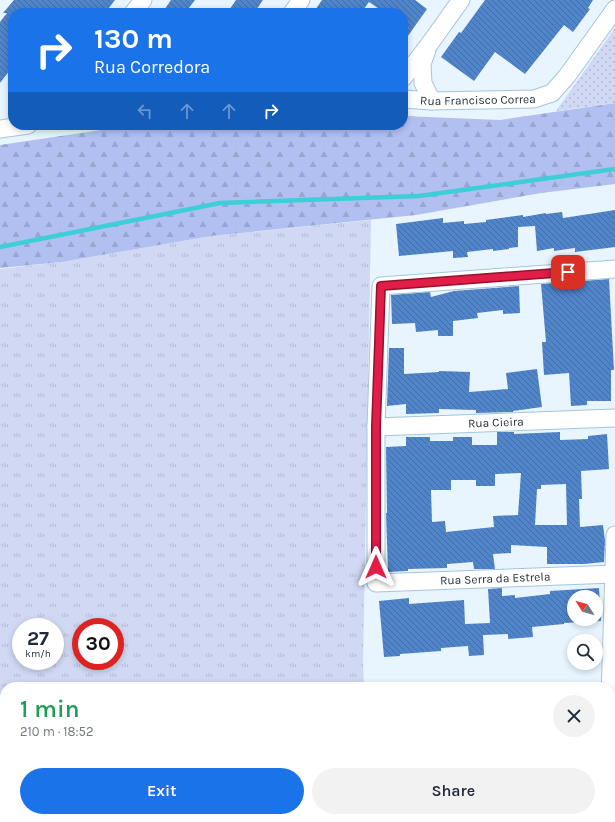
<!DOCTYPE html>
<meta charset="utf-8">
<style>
body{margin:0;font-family:Karla,sans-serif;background:#f2f2f3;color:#1f2937;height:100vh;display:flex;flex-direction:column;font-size:15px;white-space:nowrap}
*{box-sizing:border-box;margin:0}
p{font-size:13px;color:#747a83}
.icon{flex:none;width:22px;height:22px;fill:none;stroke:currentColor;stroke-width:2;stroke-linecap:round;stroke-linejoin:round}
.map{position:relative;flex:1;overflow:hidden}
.sheet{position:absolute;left:0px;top:682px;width:615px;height:140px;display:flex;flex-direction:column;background:#fff;border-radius:16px 16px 0 0;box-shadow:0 2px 6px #0003}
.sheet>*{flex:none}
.top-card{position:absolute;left:8px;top:8px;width:400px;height:122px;border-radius:16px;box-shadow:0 2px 6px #0003;background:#1a73e8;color:#fff;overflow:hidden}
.needle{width:26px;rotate:307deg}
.tools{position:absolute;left:567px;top:590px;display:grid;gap:8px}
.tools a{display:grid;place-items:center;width:36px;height:36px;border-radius:50%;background:#fff;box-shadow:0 2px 6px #0003;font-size:20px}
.speed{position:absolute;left:12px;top:618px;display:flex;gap:8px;font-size:20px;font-weight:700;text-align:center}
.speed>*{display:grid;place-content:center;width:52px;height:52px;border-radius:50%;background:#fff;box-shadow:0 2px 6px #0003;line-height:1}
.speed small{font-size:10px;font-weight:400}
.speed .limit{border:6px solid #d22;background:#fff;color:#111}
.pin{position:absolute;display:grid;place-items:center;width:34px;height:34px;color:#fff;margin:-17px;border-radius:8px;box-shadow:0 2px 6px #0006}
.me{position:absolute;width:44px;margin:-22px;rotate:0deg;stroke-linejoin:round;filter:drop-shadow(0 0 3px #0008)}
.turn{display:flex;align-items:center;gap:14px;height:84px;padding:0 20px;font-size:18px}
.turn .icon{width:52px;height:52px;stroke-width:2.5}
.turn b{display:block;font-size:28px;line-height:34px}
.lanes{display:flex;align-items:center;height:38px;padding:0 20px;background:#0003;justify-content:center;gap:20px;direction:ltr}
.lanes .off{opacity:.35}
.round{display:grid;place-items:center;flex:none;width:42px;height:42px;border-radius:21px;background:#f2f2f3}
.headline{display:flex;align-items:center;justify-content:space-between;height:68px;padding:0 20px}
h1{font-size:24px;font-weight:600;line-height:30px;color:#1e9e55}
.cta{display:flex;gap:8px;margin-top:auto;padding:8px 20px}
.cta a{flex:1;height:46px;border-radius:24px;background:#1a73e8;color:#fff;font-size:16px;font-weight:600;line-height:46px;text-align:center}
.cta a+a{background:#f2f2f3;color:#1f2937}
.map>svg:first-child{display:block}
.grass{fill:url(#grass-tufts);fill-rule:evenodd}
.forest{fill:url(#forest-firs)}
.park{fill:url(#park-dots)}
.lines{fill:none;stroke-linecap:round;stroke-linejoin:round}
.stream{stroke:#3ccfd8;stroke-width:4.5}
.building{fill:url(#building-back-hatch);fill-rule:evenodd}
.service-casing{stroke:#a6c5da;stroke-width:11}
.minor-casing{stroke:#a6c5da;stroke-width:19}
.service{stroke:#fff;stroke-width:9}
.minor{stroke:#fff;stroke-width:17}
.route-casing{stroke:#92132f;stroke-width:10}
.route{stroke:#e11d48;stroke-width:7}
.labels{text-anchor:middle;stroke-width:3;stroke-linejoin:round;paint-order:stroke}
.street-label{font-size:12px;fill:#232f37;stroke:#fff}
</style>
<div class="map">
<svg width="615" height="822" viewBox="0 0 615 822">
<defs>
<pattern id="grass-tufts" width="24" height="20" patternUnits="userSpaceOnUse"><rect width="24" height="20" fill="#d0d8f4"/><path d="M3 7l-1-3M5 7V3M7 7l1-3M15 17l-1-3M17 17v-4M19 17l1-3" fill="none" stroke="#b2bad2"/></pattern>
<pattern id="forest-firs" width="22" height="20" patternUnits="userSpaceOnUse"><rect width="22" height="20" fill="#b2bff1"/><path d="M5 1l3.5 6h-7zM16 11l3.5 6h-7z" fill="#99a4cf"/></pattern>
<pattern id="park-dots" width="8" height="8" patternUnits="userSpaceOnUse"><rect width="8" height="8" fill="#d0d8f4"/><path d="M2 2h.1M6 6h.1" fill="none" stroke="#b2bad2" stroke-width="1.8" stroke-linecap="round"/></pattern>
<pattern id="building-back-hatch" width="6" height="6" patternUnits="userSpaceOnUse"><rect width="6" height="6" fill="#5085ca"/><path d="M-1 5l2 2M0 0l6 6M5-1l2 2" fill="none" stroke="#426da5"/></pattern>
</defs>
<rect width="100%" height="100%" fill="#e8f5fe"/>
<path class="grass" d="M 371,220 L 363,663 L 364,687 L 5,687 L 5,817 L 372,817 L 372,822 L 0,822 L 0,269 L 62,262 L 211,236 ZM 21,627 L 55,627 L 55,661 L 21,661 ZM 81,627 L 115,627 L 115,661 L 81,661 Z"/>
<path class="forest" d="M 615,103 L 615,184 L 541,193 L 416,215 L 211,236 L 62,262 L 0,268 L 0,145 L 135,125 L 403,125 L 403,116 L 500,120 Z"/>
<path class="park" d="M 615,28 L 615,103 L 556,111 Z"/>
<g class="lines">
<path class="stream" d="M 0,247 L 220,203 L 419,196 L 615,169"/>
</g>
<path class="building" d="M 14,0 L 115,0 L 105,13 L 13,13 L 13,66 L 0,83 L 0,22 L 7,13 L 3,13 Z
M 171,0 L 195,0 L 185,13 L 162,13 Z
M 236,0 L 263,0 L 254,13 L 227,13 Z
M 322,0 L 415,0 L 427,9 L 403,43 L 403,13 L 385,13 L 369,2 L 361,13 L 313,13 Z
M 485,0 L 593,0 L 588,8 L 590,9 L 573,32 L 564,25 L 525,74 L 495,52 L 474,81 L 441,57 L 459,32 L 461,33 Z
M 615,210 L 615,247 L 575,252 L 575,248 L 554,251 L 554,248 L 537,251 L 535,226 L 518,227 L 518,247 L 509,248 L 509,249 L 493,251 L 493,249 L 467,252 L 468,257 L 453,258 L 453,251 L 399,256 L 396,224 L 443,218 L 443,223 L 464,221 L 464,224 L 486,222 L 486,220 L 523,215 L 523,217 L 546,213 L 546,214 L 562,212 L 563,218 Z
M 609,279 L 614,370 L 611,370 L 611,401 L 587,401 L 587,405 L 571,406 L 569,373 L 544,375 L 542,342 L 546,342 L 541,284 Z
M 519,286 L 520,313 L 503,314 L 503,310 L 477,313 L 478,318 L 453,321 L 453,336 L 438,336 L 438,330 L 416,332 L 415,323 L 392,324 L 391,295 L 430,292 L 431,297 L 454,291 Z
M 389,348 L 404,348 L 404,374 L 439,372 L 439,371 L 470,372 L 469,392 L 508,389 L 506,373 L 537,369 L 542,407 L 513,411 L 513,412 L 476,413 L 476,410 L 439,409 L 439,413 L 406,414 L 406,404 L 387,406 Z
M 497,432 L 514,432 L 514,434 L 560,432 L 560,440 L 588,439 L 588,436 L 607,434 L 609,469 L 581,471 L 582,499 L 579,499 L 580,527 L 603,525 L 605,541 L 604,562 L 584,564 L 547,564 L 547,547 L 511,545 L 511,553 L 493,554 L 495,569 L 474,569 L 473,562 L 447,564 L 447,568 L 408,569 L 408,571 L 388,572 L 386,513 L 387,513 L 386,447 L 406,446 L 406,437 L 430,437 L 430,441 L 453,441 L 453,437 L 472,437 L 472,445 L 497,445 ZM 521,473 L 518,515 L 493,516 L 494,527 L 446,532 L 445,521 L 432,522 L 431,490 L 451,490 L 451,480 L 476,480 L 476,486 L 495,486 L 495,474 ZM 566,484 L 567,525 L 535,525 L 537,489 L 541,489 L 541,485 Z
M 502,588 L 502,596 L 515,595 L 515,598 L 550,594 L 550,591 L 599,588 L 601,621 L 564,623 L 564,624 L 532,627 L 533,637 L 508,639 L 508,634 L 483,635 L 484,655 L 469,656 L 468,646 L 441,648 L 441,651 L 400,654 L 400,656 L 384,657 L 379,601 L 409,598 L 409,604 L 464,600 L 465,624 L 490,623 L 488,589 ZM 574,597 L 596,597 L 596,619 L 574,619 Z"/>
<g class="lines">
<defs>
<path id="service" d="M 610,811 L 613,822"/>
<g id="minor">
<path d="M 133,13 L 143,0"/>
<path d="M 292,13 L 301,0"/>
<path d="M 427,50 L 422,64 L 423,83 L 432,101"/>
<path d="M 403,78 L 428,46 L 461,0"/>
<path id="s1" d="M 403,99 L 432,101 L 534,99 L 552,93 L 567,76 L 615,9"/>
<path d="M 0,129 L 28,125"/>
<path id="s2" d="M 615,269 L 381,286 L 376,427 L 376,583 L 615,574"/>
<path id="s3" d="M 376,427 L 615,418"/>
<path d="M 610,698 L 615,535"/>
</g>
</defs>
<use href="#service" class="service-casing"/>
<use href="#minor" class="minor-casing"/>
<use href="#service" class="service"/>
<use href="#minor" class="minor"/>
</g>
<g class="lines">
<defs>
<path id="route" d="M 376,567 L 376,427 L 381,286 L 568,272"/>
</defs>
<use href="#route" class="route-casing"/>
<use href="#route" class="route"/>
</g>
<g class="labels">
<g class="street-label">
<text dy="4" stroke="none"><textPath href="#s1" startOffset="75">Rua Francisco Correa</textPath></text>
<text dy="4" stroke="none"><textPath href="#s3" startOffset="120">Rua Cieira</textPath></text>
<text dy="4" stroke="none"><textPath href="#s2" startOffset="651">Rua Serra da Estrela</textPath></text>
</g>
</g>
</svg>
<div class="tools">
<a><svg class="needle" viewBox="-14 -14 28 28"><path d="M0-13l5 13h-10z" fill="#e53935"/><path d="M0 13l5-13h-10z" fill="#747a83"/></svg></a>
<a><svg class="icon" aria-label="search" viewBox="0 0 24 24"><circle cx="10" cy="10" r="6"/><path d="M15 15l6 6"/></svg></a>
</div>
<div class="speed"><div>27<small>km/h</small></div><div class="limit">30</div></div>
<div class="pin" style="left:568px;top:272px;background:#d93025"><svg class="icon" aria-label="arrive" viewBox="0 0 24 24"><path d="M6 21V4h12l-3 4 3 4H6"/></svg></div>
<svg class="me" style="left:376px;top:567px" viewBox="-20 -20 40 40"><path d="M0-17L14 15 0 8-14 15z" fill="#e11d48" stroke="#fff" stroke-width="4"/></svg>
<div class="top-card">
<div class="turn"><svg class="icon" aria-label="right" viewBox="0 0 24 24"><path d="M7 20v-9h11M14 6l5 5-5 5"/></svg><div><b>130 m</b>Rua Corredora</div></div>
<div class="lanes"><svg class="icon off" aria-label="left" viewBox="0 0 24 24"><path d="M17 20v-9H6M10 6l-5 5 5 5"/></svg><svg class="icon off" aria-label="ahead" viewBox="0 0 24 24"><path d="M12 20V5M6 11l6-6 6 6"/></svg><svg class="icon off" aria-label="ahead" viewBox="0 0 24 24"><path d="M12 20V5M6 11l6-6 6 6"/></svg><svg class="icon" aria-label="right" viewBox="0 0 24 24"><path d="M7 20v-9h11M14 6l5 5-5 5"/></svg></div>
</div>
<section class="sheet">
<div class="headline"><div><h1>1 min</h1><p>210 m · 18:52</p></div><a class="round"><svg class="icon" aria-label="close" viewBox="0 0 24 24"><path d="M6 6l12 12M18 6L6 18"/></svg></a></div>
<div class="cta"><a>Exit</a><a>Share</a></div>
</section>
</div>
